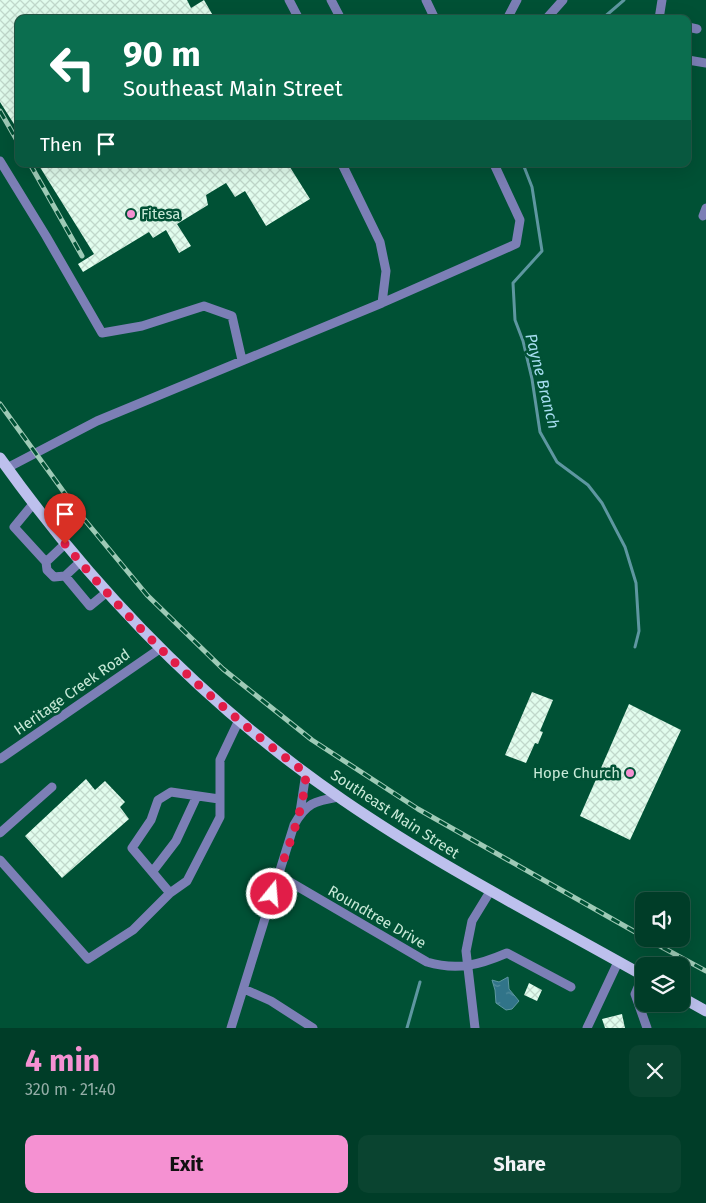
<!DOCTYPE html>
<meta charset="utf-8">
<style>
body{margin:0;font-family:"Fira Sans",sans-serif;background:#0a4430;color:#f1f3f6;height:100vh;display:flex;flex-direction:column;font-size:19px;white-space:nowrap}
*{box-sizing:border-box;margin:0}
p{font-size:16px;color:#95aea8}
.icon{flex:none;width:28px;height:28px;fill:none;stroke:currentColor;stroke-width:2;stroke-linecap:round;stroke-linejoin:round}
.map{position:relative;height:1028px;overflow:hidden}
.details{display:flex;flex-direction:column;background:#003d28;flex:1}
.details>*{flex:none}
.guide{position:absolute;left:15px;top:15px;width:676px;height:152px;border-radius:10px;box-shadow:0 5px 20px #0002,0 0 0 1px #225645;background:#0b6e4f;color:#fff;overflow:hidden}
.controls{position:absolute;left:635px;top:892px;display:grid;gap:10px}
.controls a{display:grid;place-items:center;width:55px;height:55px;border-radius:10px;background:#003d28;box-shadow:0 5px 20px #0002,0 0 0 1px #225645;font-size:25px}
.pin{position:absolute;display:grid;place-items:center;width:42px;height:42px;color:#fff;margin:-51px -21px;border-radius:50% 50% 50% 0;rotate:-45deg;box-shadow:0 0 5px #0007}
.pin .icon{rotate:45deg}
.me{position:absolute;width:55px;margin:-28px;rotate:17deg;stroke-linejoin:round;filter:drop-shadow(0 0 4px #0008)}
.turn{display:flex;align-items:center;gap:18px;height:105px;padding:0 25px;font-size:22px}
.turn .icon{width:65px;height:65px;stroke-width:2.5}
.turn b{display:block;font-size:35px;line-height:42px}
.then{display:flex;align-items:center;height:48px;padding:0 25px;background:#0003;gap:10px;font-size:19px}
.round{display:grid;place-items:center;flex:none;width:52px;height:52px;border-radius:10px;background:#0a4430}
.head{display:flex;align-items:center;justify-content:space-between;height:85px;padding:0 25px}
h1{font-size:30px;font-weight:700;line-height:38px;color:#f591d2}
.action{display:flex;gap:10px;margin-top:auto;padding:10px 25px}
.action a{flex:1;height:58px;border-radius:10px;background:#f591d2;color:#111;font-size:20px;font-weight:700;line-height:58px;text-align:center}
.action a+a{background:#0a4430;color:#f1f3f6}
.map>svg:first-child{display:block}
.water{fill:url(#water-ripples);stroke:#5e97a1}
.lines{fill:none;stroke-linecap:round;stroke-linejoin:round}
.stream{stroke:#5e97a1;stroke-width:3}
.building{fill:url(#building-cross-hatch)}
.minor{stroke:#7c7fb6;stroke-width:9}
.major{stroke:#bdc0ed;stroke-width:11}
.rail-casing{stroke:#9ecab6;stroke-width:5}
.rail{stroke:#005135;stroke-width:3;stroke-dasharray:9;stroke-linecap:butt}
.route{stroke:#e11d48;stroke-width:9;stroke-dasharray:0 16.2}
.poi-dot{fill:#f591d2;stroke:#005135;stroke-width:2}
.labels{text-anchor:middle;stroke-width:5;stroke-linejoin:round;paint-order:stroke}
.poi-label{font-size:15px;fill:#c8ead8;stroke:#005135;text-anchor:start}
.street-label{font-size:15px;fill:#c8ead8;stroke:#005135}
.water-label{font-size:16px;font-style:italic;fill:#a7def1;stroke:#005135}
</style>
<div class="map">
<svg width="706" height="1028" viewBox="0 0 706 1028">
<defs>
<pattern id="water-ripples" width="26" height="14" patternUnits="userSpaceOnUse" patternTransform="scale(1.25)"><rect width="26" height="14" fill="#317489"/><path d="M2 4q2-2 4 0t4 0M15 11q2-2 4 0t4 0" fill="none" stroke="#578f9e"/></pattern>
<pattern id="building-cross-hatch" width="8" height="8" patternUnits="userSpaceOnUse" patternTransform="scale(1.25)"><rect width="8" height="8" fill="#e1fced"/><path d="M0 0l8 8M0 8l8-8" fill="none" stroke="#c0d8cb"/></pattern>
</defs>
<rect width="100%" height="100%" fill="#005135"/>
<path class="water" d="M 508,977 L 509,989 L 519,1001 L 512,1009 L 506,1010 L 496,1003 L 495,990 L 492,980 L 499,982 Z"/>
<g class="lines">
<path class="stream" d="M 602,19 L 624,0
M 523,164 L 532,187 L 542,251 L 513,283 L 515,320 L 523,341 L 532,379 L 540,432 L 557,462 L 588,485 L 602,503 L 625,547 L 636,583 L 639,631 L 635,647
M 407,1028 L 420,982"/>
</g>
<path class="building" d="M 0,0 L 187,0 L 191,8 L 204,0 L 215,19 L 19,19 L 19,132 L 0,102 Z
M 38,164 L 288,164 L 310,199 L 266,226 L 245,191 L 235,197 L 226,183 L 206,195 L 208,205 L 177,224 L 191,246 L 179,253 L 166,230 L 153,238 L 149,232 L 83,272 L 78,264 L 94,254 Z
M 532,692 L 553,700 L 540,731 L 543,732 L 538,744 L 535,743 L 526,763 L 505,755 Z
M 629,704 L 681,730 L 630,840 L 580,816 Z
M 86,779 L 95,790 L 105,781 L 125,802 L 120,807 L 129,819 L 62,878 L 25,836 Z
M 529,983 L 542,990 L 537,1001 L 524,995 Z
M 622,1014 L 625,1028 L 605,1028 L 602,1019 Z"/>
<g class="lines">
<path class="minor" d="M 289,0 L 299,19
M 331,0 L 341,19
M 426,0 L 435,19
M 507,19 L 517,0
M 546,19 L 563,0
M 659,19 L 662,0
M 688,27 L 697,29
M 688,60 L 706,63
M 0,161 L 46,236 L 102,333 L 142,326 L 204,306 L 232,316 L 242,360
M 342,164 L 380,242 L 386,271 L 382,303
M 703,216 L 706,208
M 7,468 L 97,421 L 382,303 L 516,244 L 520,220 L 494,164
M 33,504 L 14,527 L 46,562 L 65,544
M 46,562 L 47,570 L 54,577 L 65,576
M 80,562 L 65,576 L 90,606 L 107,592
M 0,759 L 161,648
M 219,799 L 171,792 L 158,800 L 151,820 L 132,848 L 170,893 L 187,881 L 220,817 L 220,760 L 239,720
M 300,812 L 306,773
M 0,833 L 52,787
M 0,860 L 88,959 L 133,930 L 170,893
M 153,871 L 176,841 L 196,798
M 278,875 L 427,962 C 457,971 479,965 507,953 L 571,987
M 643,976 L 635,994 L 647,1028
M 244,989 L 271,1001 L 313,1028
M 231,1028 L 294,825 C 306,803 315,801 338,797
M 475,1028 L 466,951 L 472,921 L 491,890
M 587,1028 L 618,962"/>
<path class="major" d="M 0,458 C 94,590 209,708 343,800 C 439,866 543,919 644,976
M 681,997 L 706,1011"/>
<defs>
<path id="rail" d="M 0,111 L 19,144
M 30,164 L 82,256
M 0,404 L 79,513 L 147,595 L 223,669 L 312,740 L 418,809 L 644,937
M 647,939 L 706,971"/>
</defs>
<use href="#rail" class="rail-casing"/>
<use href="#rail" class="rail"/>
</g>
<g class="lines">
<path class="route" d="M 65,544 C 135,629 217,708 306,773 C 304,815 284,854 272,894"/>
</g>
<g class="poi-dot">
<circle cx="131" cy="214" r="5"/>
<circle cx="630" cy="773" r="5"/>
</g>
<g class="labels">
<g class="poi-label">
<text x="141" y="219">Fitesa</text>
<text x="620" y="778" text-anchor="end">Hope Church</text>
</g>
<g class="street-label">
<text transform="translate(72 692) rotate(-35)" y="5">Heritage Creek Road</text>
<text transform="translate(395 814) rotate(33)" y="5">Southeast Main Street</text>
<text transform="translate(377 917) rotate(30)" y="5">Roundtree Drive</text>
</g>
<g class="water-label">
<text transform="translate(543 381) rotate(76)" y="6">Payne Branch</text>
</g>
</g>
</svg>
<div class="controls">
<a><svg class="icon" aria-label="sound" viewBox="0 0 24 24"><path d="M4 9h4l5-4v14l-5-4H4zM17 9q2 3 0 6"/></svg></a>
<a><svg class="icon" aria-label="layers" viewBox="0 0 24 24"><path d="M12 4l9 5-9 5-9-5zM3 14l9 5 9-5"/></svg></a>
</div>
<div class="pin" style="left:65px;top:544px;background:#d93025"><svg class="icon" aria-label="arrive" viewBox="0 0 24 24"><path d="M6 21V4h12l-3 4 3 4H6"/></svg></div>
<svg class="me" style="left:272px;top:894px" viewBox="-20 -20 40 40"><circle r="17" fill="#e11d48" stroke="#fff" stroke-width="3"/><path d="M0-11L8 9 0 5-8 9z" fill="#fff"/></svg>
<div class="guide">
<div class="turn"><svg class="icon" aria-label="left" viewBox="0 0 24 24"><path d="M17 20v-9H6M10 6l-5 5 5 5"/></svg><div><b>90 m</b>Southeast Main Street</div></div>
<div class="then">Then<svg class="icon" aria-label="arrive" viewBox="0 0 24 24"><path d="M6 21V4h12l-3 4 3 4H6"/></svg></div>
</div>
</div>
<section class="details">
<div class="head"><div><h1>4 min</h1><p>320 m · 21:40</p></div><a class="round"><svg class="icon" aria-label="close" viewBox="0 0 24 24"><path d="M6 6l12 12M18 6L6 18"/></svg></a></div>
<div class="action"><a>Exit</a><a>Share</a></div>
</section>
